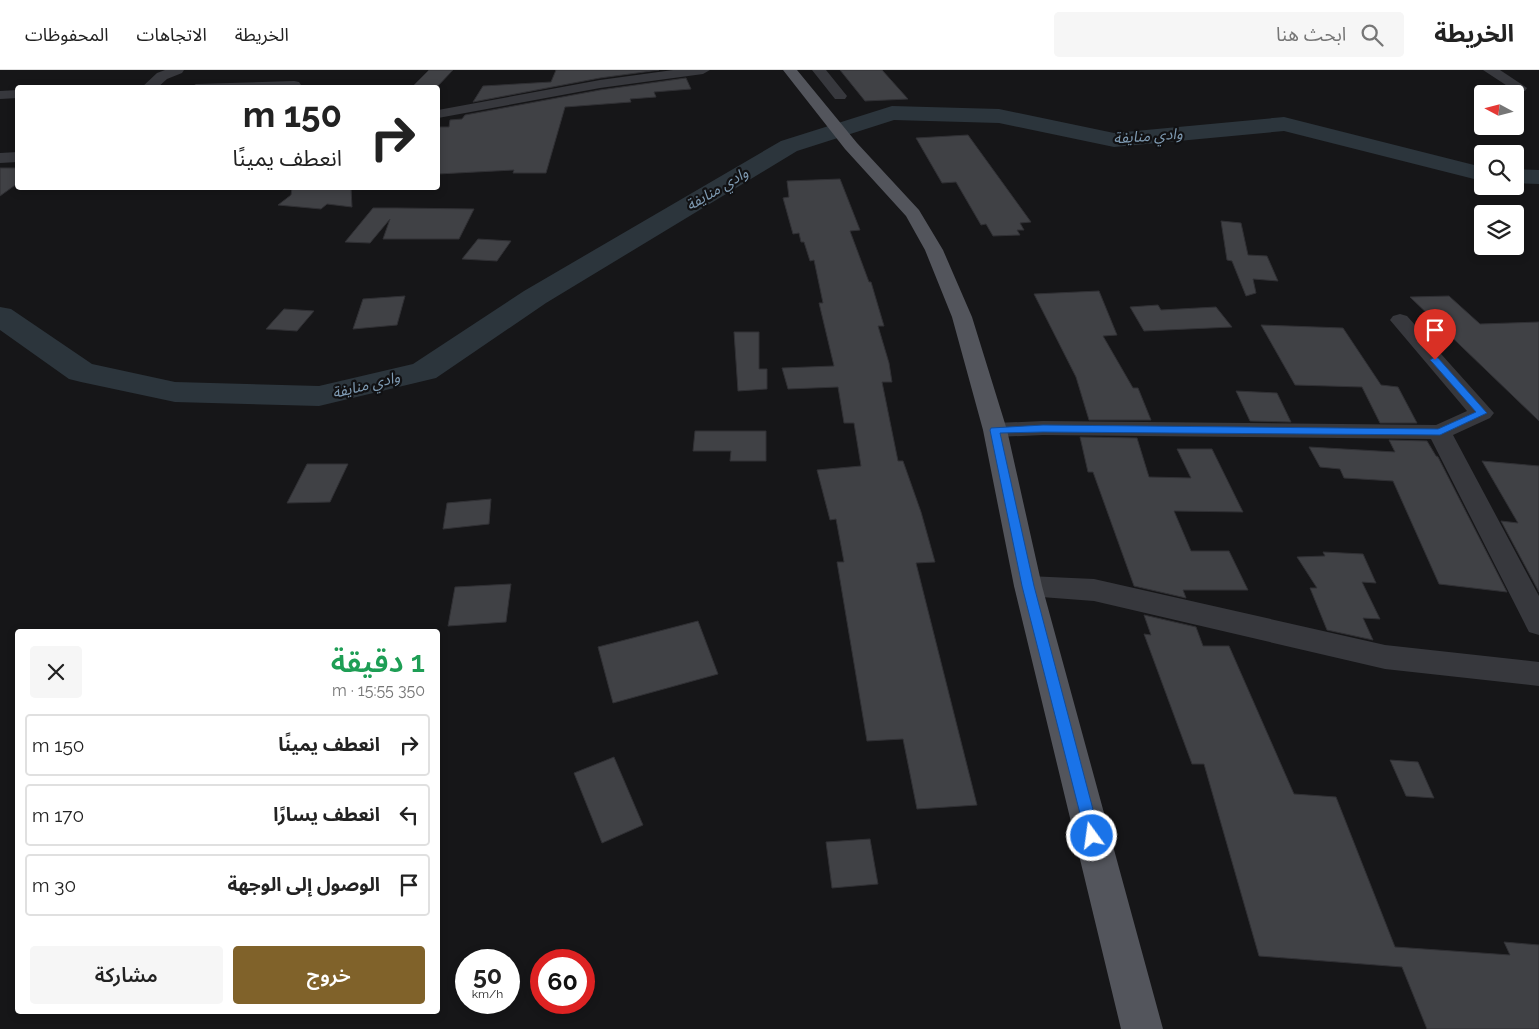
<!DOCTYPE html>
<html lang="ar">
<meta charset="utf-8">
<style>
body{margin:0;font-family:Raleway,"Noto Sans Arabic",sans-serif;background:#f6f6f6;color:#222;direction:rtl;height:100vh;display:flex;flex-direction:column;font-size:19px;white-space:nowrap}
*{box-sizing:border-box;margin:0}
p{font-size:16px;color:#767676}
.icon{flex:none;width:28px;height:28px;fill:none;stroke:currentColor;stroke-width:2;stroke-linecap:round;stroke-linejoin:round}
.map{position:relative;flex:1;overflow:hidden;direction:ltr}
.panel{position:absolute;left:15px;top:559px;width:425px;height:385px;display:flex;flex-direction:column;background:#fff;border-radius:5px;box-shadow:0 2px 8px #0003;direction:rtl}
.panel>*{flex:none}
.top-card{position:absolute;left:15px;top:15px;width:425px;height:105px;border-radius:5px;box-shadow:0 2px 8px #0003;direction:rtl;background:#fff;color:#222;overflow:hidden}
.needle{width:32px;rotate:277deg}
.fabs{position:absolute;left:1474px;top:15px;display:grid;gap:10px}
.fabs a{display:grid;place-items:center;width:50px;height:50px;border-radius:5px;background:#fff;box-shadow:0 2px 8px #0003;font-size:25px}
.speed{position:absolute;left:455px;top:879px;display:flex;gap:10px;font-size:25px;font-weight:700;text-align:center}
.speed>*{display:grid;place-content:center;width:65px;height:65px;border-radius:50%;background:#fff;box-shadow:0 2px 8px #0003;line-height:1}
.speed small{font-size:12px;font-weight:400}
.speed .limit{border:8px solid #d22;background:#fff;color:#111}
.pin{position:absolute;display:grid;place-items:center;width:42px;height:42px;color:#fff;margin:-51px -21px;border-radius:50% 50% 50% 0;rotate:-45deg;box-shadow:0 0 5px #0007}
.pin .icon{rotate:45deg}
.me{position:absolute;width:55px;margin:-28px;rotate:346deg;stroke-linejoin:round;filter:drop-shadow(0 0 4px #0008)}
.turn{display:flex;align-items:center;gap:18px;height:105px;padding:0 15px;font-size:22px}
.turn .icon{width:65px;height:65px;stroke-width:2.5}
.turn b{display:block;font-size:35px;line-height:42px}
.round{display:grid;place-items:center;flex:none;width:52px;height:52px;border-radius:5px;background:#f6f6f6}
.summary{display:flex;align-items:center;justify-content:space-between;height:85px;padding:0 15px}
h1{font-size:30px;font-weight:600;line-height:38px;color:#1e9e55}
.cta{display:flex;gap:10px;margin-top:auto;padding:10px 15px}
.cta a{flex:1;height:58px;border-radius:5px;background:#80622a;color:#fff;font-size:20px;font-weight:600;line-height:58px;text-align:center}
.cta a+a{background:#f6f6f6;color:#222}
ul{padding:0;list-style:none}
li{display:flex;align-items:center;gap:15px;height:62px;margin:0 10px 8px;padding:0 5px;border:2px solid #e0e0e0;border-radius:5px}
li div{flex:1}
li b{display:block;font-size:19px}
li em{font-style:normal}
header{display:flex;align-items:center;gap:30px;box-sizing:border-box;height:70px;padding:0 25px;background:#fff;border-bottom:1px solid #e0e0e0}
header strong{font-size:24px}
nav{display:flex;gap:28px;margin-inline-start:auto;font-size:18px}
.search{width:350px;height:45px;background:#f6f6f6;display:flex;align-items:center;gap:12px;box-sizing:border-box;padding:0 18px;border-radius:5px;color:#767676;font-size:19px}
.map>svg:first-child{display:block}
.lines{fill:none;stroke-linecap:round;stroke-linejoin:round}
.river{fill:#2c353c;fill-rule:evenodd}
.building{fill:#404145;stroke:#303034}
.minor{fill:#37383d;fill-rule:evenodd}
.major{fill:#53555c;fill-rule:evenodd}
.route{fill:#1a73e8;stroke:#114b97}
.labels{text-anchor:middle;stroke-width:4.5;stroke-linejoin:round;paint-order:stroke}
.far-water-label{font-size:15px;font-style:italic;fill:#7f9bb3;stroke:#111113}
</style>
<header>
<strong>الخريطة</strong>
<div class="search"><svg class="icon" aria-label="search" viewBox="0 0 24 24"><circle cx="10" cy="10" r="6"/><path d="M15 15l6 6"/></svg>ابحث هنا</div>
<nav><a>الخريطة</a><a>الاتجاهات</a><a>المحفوظات</a></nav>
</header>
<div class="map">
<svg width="1539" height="959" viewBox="0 0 1539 959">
<rect width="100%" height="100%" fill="#161618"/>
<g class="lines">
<path class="river" d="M 892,36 L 999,39 L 1114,63 L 1284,47 L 1482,97 L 1482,111 L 1284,61 L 1114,77 L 999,53 L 894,50 L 797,81 L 546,233 L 436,308 L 319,336 L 175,332 L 81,312 L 69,309 L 0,260 L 0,237 L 11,239 L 92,294 L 175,312 L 319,316 L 413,294 L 524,221 L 781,71 Z
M 1515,99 L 1539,100 L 1539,114 L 1515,113 Z"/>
</g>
<path class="building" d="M 429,0 L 453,0 L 436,18 L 411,18 Z
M 556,0 L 659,0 L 600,8 L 473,32 L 483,16 L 551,12 Z
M 840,0 L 882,0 L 908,29 L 865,31 Z
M 686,8 L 691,19 L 654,22 L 656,27 L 630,29 L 631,32 L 565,37 L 546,103 L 513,103 L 514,100 L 438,104 L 438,57 L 449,57 L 450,50 L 462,49 L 465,45 L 600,20 Z
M 968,65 L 1031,152 L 1020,153 L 1024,160 L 1017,160 L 1020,165 L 993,166 L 986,154 L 981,155 L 956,112 L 942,113 L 916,68 Z
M 0,98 L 18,98 L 18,113 L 0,126 Z
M 840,109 L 860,160 L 850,161 L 869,212 L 871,212 L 884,256 L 878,256 L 889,293 L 892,312 L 882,312 L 898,391 L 903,391 L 921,442 L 935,492 L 916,493 L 977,735 L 917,739 L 903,669 L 867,671 L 837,492 L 844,492 L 836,449 L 830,450 L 817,400 L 861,396 L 854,353 L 844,353 L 838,317 L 788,319 L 782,298 L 834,296 L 819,233 L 823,233 L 814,190 L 810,191 L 804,172 L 801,172 L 799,163 L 793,164 L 783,128 L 789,127 L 787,111 Z
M 292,118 L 351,118 L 352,137 L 327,134 L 321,139 L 278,135 L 291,125 Z
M 373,138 L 398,138 L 474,139 L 459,169 L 383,169 L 390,149 L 370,173 L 345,172 Z
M 1221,151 L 1241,153 L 1248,185 L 1267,186 L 1278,211 L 1253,209 L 1256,223 L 1246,226 L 1232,191 L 1227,190 Z
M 478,169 L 511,171 L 497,191 L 462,189 Z
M 1099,221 L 1117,265 L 1103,266 L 1133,318 L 1138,318 L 1151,350 L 1089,350 L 1076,307 L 1034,224 Z
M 405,226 L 397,255 L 353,259 L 363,229 Z
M 1449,226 L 1480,254 L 1539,252 L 1539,351 L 1410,227 Z
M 1158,235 L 1161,240 L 1216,237 L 1232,257 L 1144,261 L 1130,237 Z
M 284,239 L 314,241 L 297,261 L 266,259 Z
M 1261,255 L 1343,258 L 1381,315 L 1398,317 L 1417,353 L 1380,353 L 1362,317 L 1295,315 Z
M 734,262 L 759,262 L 759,299 L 767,299 L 767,319 L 738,321 Z
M 1236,321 L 1277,323 L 1291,352 L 1250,351 Z
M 695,361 L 766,361 L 766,391 L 730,391 L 731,381 L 693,381 Z
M 1080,367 L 1137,368 L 1149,407 L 1191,408 L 1177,379 L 1212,379 L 1243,442 L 1174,441 L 1191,481 L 1229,481 L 1248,520 L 1183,520 L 1186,528 L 1134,516 L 1093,402 L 1088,402 Z
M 1389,370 L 1427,371 L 1436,386 L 1438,387 L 1507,522 L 1439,514 L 1393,411 L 1344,408 L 1340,399 L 1320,397 L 1309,377 L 1395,382 Z
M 1482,391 L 1539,396 L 1539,522 L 1501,451 L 1518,453 Z
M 307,394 L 348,394 L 330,432 L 287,433 Z
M 491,429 L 489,454 L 443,459 L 447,433 Z
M 1323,482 L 1363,484 L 1376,513 L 1362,512 L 1380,549 L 1363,548 L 1373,570 L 1327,560 L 1310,518 L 1317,518 L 1297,487 L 1325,486 Z
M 511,514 L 506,552 L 448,556 L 455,517 Z
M 1144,545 L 1196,557 L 1203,576 L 1229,576 L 1294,724 L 1336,727 L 1395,877 L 1510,885 L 1504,872 L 1539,875 L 1539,959 L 1427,959 L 1402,897 L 1259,886 L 1204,694 L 1192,694 L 1144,564 L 1151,565 Z
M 698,551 L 718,604 L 613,633 L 598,577 Z
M 614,687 L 643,755 L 602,773 L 574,703 Z
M 1390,690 L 1418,692 L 1434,728 L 1406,726 Z
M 870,769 L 878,814 L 832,818 L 826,772 Z"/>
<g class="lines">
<path class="minor" d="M 165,0 L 184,0 L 182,3 L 167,9 L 157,18 L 141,18 L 157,3 Z
M 673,0 L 710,0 L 703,4 L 600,18 L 438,48 L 438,40 L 600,10 Z
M 812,0 L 826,0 L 847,26 L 845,29 L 835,29 Z
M 1483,0 L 1500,0 L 1527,18 L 1525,21 L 1515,21 Z
M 294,11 L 299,12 L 301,15 L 299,18 L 189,18 L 196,14 Z
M 18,20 L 18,28 L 0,29 L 0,21 Z
M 18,82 L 18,92 L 0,93 L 0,83 Z
M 1400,244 L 1407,246 L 1494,343 L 1490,348 L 1453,365 L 1539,526 L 1539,565 L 1529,562 L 1431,369 L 1043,365 L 995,367 L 987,365 L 983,360 L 987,355 L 995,353 L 1043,351 L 1436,355 L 1467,341 L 1390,250 L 1393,246 Z
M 1028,506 L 1094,509 L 1385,575 L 1539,592 L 1539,616 L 1385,599 L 1094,531 L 1028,526 L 1018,523 L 1014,516 L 1018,509 Z"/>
<path class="major" d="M 783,0 L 797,0 L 857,73 L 919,140 L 943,180 L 972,247 L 1007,360 L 1042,516 L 1163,959 L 1121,959 L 1014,516 L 983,360 L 952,247 L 925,180 L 906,146 L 845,79 Z"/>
</g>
<path class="route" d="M 1435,287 L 1438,288 L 1487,343 L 1440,365 L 1043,362 L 1000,363 L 1034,516 L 1100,766 L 1098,771 L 1092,773 L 1087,771 L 1022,516 L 990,360 L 991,358 L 1043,355 L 1438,359 L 1476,342 L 1432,292 L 1430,290 Z"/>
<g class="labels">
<g class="far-water-label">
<text transform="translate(1148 66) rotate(-4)" y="5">وادي منايفة</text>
<text transform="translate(717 119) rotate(-31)" y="5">وادي منايفة</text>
<text transform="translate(366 315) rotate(-14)" y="5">وادي منايفة</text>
</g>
</g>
</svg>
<div class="fabs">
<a><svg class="needle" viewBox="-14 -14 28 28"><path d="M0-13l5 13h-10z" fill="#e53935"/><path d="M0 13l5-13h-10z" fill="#767676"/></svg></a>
<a><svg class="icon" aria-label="search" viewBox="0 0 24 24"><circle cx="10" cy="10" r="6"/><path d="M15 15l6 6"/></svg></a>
<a><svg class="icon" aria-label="layers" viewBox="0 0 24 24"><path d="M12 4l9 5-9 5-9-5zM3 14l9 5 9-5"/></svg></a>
</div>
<div class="speed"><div>50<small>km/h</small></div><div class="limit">60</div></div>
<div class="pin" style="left:1435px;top:290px;background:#d93025"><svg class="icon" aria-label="arrive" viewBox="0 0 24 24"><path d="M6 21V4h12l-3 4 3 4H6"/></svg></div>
<svg class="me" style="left:1092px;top:766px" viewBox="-20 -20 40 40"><circle r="17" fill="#1a73e8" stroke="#fff" stroke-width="3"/><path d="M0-11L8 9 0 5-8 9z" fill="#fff"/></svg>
<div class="top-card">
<div class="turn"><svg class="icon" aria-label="right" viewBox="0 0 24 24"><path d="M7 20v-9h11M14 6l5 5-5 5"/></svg><div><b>150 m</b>انعطف يمينًا</div></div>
</div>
<section class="panel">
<div class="summary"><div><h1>1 دقيقة</h1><p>350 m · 15:55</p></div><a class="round"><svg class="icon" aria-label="close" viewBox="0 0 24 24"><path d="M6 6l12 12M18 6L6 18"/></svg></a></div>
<ul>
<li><svg class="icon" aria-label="right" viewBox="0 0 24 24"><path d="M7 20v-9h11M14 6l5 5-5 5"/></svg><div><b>انعطف يمينًا</b></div><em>150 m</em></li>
<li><svg class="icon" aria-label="left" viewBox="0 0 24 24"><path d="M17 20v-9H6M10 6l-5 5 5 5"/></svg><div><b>انعطف يسارًا</b></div><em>170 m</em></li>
<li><svg class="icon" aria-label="arrive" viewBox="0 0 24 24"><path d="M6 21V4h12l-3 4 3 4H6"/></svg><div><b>الوصول إلى الوجهة</b></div><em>30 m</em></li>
</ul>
<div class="cta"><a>خروج</a><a>مشاركة</a></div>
</section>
</div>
